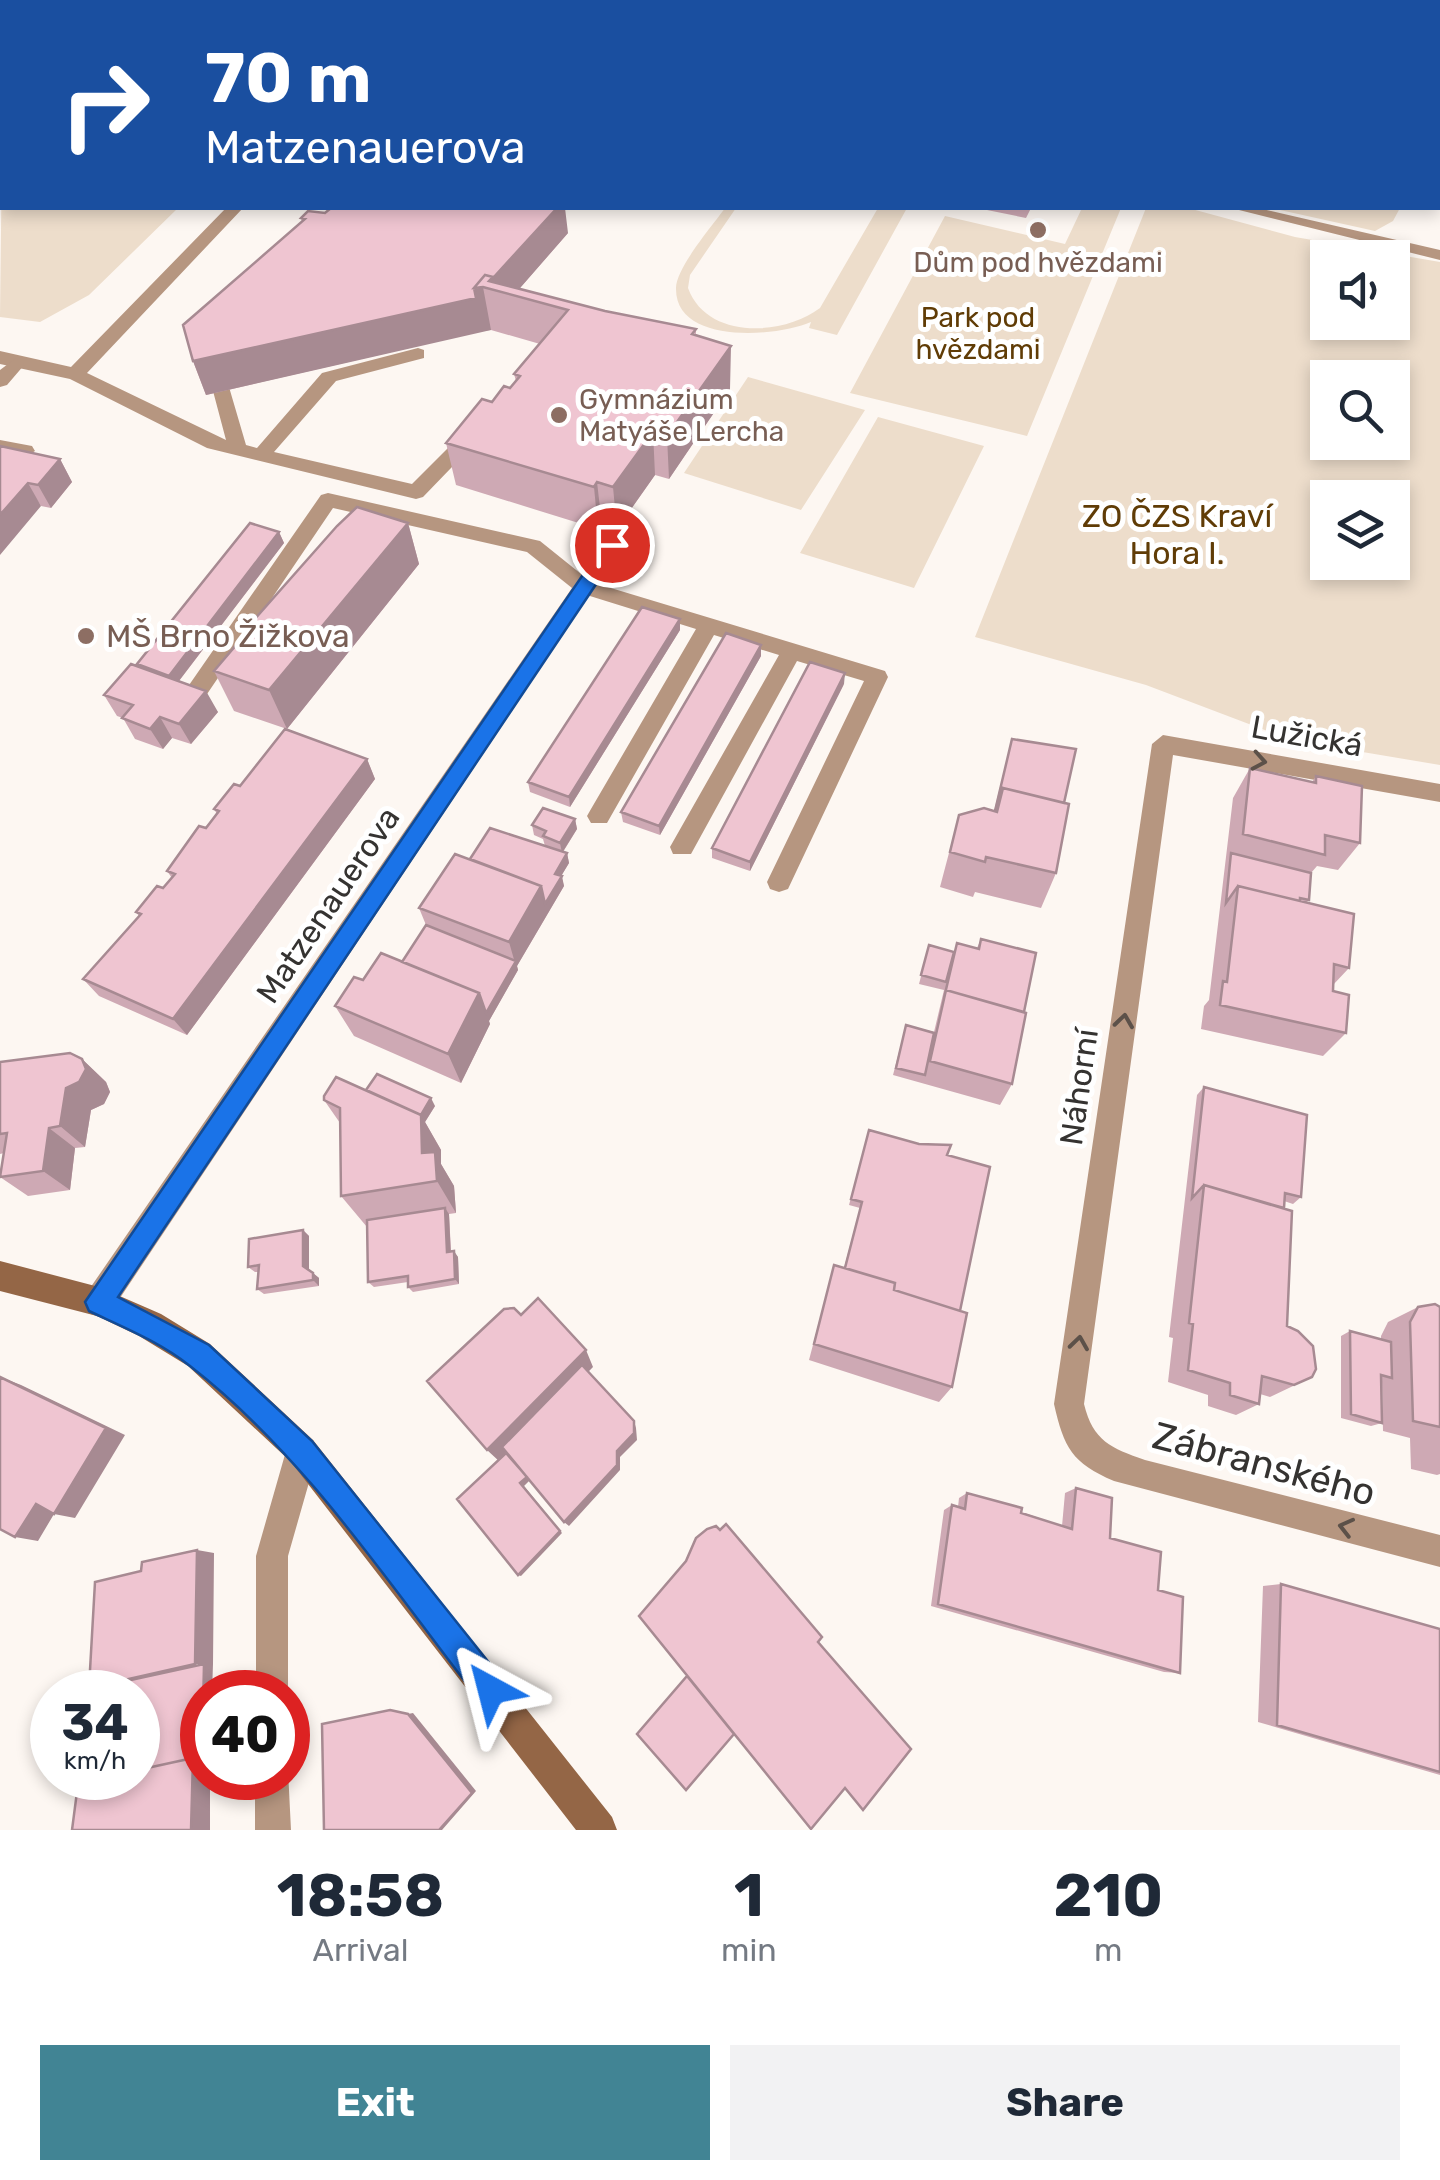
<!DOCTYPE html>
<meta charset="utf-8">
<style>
body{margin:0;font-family:Rubik,sans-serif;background:#f2f2f3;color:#1f2937;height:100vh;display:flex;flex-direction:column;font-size:38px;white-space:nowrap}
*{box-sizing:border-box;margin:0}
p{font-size:32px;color:#747a83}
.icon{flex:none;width:55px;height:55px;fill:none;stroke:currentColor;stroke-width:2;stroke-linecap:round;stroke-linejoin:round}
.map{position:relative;height:1830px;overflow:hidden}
.panel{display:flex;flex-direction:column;background:#fff;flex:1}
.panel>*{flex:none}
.banner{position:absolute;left:0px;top:0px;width:1440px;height:210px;box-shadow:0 5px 15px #0003;background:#1a4fa0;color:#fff;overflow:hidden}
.fabs{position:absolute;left:1310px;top:240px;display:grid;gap:20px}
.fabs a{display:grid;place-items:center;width:100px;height:100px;border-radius:0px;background:#fff;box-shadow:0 5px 15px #0003;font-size:50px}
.speed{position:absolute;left:30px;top:1670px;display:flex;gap:20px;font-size:50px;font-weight:700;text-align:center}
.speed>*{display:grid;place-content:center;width:130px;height:130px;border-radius:50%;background:#fff;box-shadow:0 5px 15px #0003;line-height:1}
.speed small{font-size:25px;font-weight:400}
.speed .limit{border:15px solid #d22;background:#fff;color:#111}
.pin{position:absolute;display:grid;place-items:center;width:85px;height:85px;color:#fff;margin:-42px;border:5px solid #fff;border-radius:50%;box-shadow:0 2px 10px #0007}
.me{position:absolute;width:110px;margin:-55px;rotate:322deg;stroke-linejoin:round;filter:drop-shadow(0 0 8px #0008)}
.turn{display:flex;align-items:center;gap:35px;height:210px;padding:0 40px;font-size:45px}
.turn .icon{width:130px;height:130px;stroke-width:2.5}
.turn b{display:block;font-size:70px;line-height:85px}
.eta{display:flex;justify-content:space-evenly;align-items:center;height:170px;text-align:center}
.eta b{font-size:60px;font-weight:700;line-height:70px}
.cta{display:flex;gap:20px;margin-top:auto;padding:20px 40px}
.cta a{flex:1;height:115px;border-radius:0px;background:#418494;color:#fff;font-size:40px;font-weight:700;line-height:115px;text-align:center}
.cta a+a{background:#f2f2f3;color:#1f2937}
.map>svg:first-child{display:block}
.green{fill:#edddcb;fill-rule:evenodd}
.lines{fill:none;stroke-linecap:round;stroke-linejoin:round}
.lane{fill:#b69680;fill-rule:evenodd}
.street{fill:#b69680;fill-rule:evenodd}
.secondary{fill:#946646;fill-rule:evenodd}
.wall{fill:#cea9b4}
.shaded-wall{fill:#a78a92}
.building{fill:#efc5d1;stroke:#a78a92;stroke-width:2.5}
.oneway{stroke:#5c5149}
.route{fill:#1a73e8;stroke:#114b97;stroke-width:2.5}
.education-dot{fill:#8d6e63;stroke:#fff;stroke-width:4}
.labels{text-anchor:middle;stroke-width:10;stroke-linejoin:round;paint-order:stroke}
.far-education-label{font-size:28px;fill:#785e54;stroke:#fff}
.far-park-label{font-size:28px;fill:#603c06;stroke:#fff}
.park-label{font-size:32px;fill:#603c06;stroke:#fff}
.education-label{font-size:32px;fill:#785e54;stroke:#fff;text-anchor:start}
.street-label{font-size:32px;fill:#353331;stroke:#fff}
.near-street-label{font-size:38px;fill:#353331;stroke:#fff}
</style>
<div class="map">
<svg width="1440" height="1830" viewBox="0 0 1440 1830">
<rect width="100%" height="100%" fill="#fdf7f2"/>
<path class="green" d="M 940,0 L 1440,0 L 1440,115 L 1438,121 L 1438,2 Z
M 2,147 L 2,208 L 178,208 L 89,295 L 40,322 L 0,317 Z
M 725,208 L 736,208 L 690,275 L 688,288 C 707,340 783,336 820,308 L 878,208 L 907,208 L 837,335 L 809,328 L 811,322 C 777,337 676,345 676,289 C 675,269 713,225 725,208 Z
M 1082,208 L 1121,208 L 1027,436 L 850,393 L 945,216 L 1065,244 Z
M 1146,208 L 1188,208 L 1295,237 L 1440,262 L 1440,765 L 1291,740 L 1146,685 L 975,637 ZM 1328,258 L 1392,258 L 1392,322 L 1328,322 ZM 1328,378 L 1392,378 L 1392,442 L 1328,442 ZM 1328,498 L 1392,498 L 1392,562 L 1328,562 Z
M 1271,208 L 1400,208 L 1393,221 L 1375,231 Z
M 748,377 L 865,410 L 801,510 L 684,473 Z
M 878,417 L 984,446 L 914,588 L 800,553 Z"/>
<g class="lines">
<path class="lane" d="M 523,0 L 543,0 L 544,2 L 525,2 Z
M 226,208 L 243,208 L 87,373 L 226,440 L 213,391 L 215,387 L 229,387 L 246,445 L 257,448 L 322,373 L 418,348 L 424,350 L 424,358 L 336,381 L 274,452 L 412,484 L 465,431 L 479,431 L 479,439 L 423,497 L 416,499 L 207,448 L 70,379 L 0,364 L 0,351 L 71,367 Z
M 1231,208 L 1258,208 L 1440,250 L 1440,260 Z
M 0,440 L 32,446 L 35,451 L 25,457 L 0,452 Z
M 328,493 L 540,541 L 591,582 L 885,671 L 888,677 L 788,889 L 779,892 L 770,889 L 767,882 L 864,681 L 797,661 L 691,854 L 673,854 L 670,847 L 779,655 L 714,635 L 607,823 L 591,823 L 587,816 L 591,809 L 696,629 L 577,592 L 527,552 L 333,508 L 203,700 L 187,700 L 184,694 L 187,688 L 321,495 Z"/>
<path class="street" d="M 16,358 L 25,364 L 7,385 L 0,387 L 0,370 Z
M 612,538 L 622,545 L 619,550 L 110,1313 L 99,1317 L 88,1313 L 84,1302 L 88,1291 L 605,540 Z
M 1163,735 L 1440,784 L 1440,802 L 1173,755 L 1084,1404 C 1093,1441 1111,1448 1145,1460 L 1440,1535 L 1440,1567 L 1114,1481 C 1072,1463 1064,1448 1054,1404 L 1152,744 Z
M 302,1435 L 313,1440 L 318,1451 L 288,1556 L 288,1699 L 288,1692 L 256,1692 L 256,1556 L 286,1451 L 291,1440 Z
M 288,1770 L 291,1830 L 255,1830 L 255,1778 L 288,1778 Z"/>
<path class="secondary" d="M 0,1261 L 99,1287 L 161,1314 L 210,1344 L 313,1440 L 612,1817 L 617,1830 L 576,1830 L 291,1462 L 188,1366 L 139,1336 L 97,1316 L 0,1291 Z"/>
</g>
<path class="wall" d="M 987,208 L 1031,208 L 1026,218 L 987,210 Z
M 325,213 L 568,233 L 519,289 L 605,311 L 696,329 L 696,335 L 730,389 L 669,479 L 655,475 L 617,529 L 602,525 L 598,529 L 456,485 L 446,443 L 492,402 L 510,388 L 516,381 L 514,374 L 540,344 L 491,330 L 482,331 L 206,395 L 193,361 L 302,222 L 301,218 Z
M 0,446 L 60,459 L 72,482 L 51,508 L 41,506 Z
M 408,523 L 419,564 L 287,729 L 234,711 L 214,671 L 247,633 L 245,630 Z
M 279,532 L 284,543 L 179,681 L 218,712 L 191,744 L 172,738 L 163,749 L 135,739 L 123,718 L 117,716 L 104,695 L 138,667 L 137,664 Z
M 680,619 L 680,630 L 570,807 L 530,792 L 528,782 Z
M 761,645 L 761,656 L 660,835 L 623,822 L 621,812 Z
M 844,684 L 750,871 L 712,858 L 712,848 Z
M 1012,739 L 1064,803 L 1056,873 L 1041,908 L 975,892 L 973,897 L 940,887 L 959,815 L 994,811 Z
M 367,759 L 375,779 L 187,1035 L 99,996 L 83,979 L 139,916 L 136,912 L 163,888 L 172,878 L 167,871 L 217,814 L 214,809 L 240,786 Z
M 1250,768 L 1312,782 L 1316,776 L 1360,843 L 1338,870 L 1317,866 L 1311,873 L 1309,900 L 1307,902 L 1349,968 L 1333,985 L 1333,991 L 1346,1033 L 1323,1056 L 1201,1029 L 1204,1006 L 1209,1000 L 1233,798 Z
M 575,819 L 577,829 L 563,852 L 567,853 L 569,863 L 561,876 L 564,886 L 517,966 L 518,970 L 489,1021 L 490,1024 L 461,1083 L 354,1036 L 335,1006 L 363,980 L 402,962 L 426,925 L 419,908 L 470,859 L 545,846 L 543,839 L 534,835 L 532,825 Z
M 981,939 L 1024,1012 L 1012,1084 L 1000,1105 L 893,1075 L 906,1025 L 934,1032 L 944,990 L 919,984 L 929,946 L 954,952 L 957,943 L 977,948 Z
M 82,1059 L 106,1082 L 110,1092 L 104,1104 L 91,1110 L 85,1147 L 75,1148 L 70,1190 L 28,1196 L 0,1177 L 4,1153 L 0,1154 L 0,1062 Z
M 1204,1087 L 1301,1197 L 1293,1204 L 1284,1201 L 1287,1326 L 1312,1377 L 1270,1397 L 1260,1394 L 1259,1404 L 1236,1415 L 1208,1406 L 1208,1395 L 1168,1382 L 1173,1338 L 1169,1337 L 1197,1095 Z
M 366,1090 L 435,1106 L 425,1122 L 441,1150 L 441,1164 L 454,1186 L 456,1213 L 449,1214 L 451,1251 L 458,1257 L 459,1284 L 413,1292 L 408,1287 L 408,1282 L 374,1287 L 368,1282 L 367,1227 L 341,1196 L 340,1123 L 324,1100 Z
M 869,1130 L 947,1155 L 960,1311 L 952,1387 L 939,1402 L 809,1360 L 834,1265 L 844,1268 L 860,1208 L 849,1205 Z
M 303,1230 L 309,1236 L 309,1270 L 319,1278 L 319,1286 L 264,1294 L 257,1289 L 258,1272 L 255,1272 L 248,1267 Z
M 1418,1307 L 1440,1307 L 1440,1474 L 1437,1475 L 1411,1469 L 1410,1438 L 1383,1431 L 1382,1382 L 1382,1423 L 1371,1426 L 1341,1418 L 1341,1336 L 1350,1331 L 1381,1339 L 1381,1336 L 1388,1322 Z
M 1076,1488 L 1110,1538 L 1158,1590 L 1180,1673 L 1164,1672 L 931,1606 L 944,1510 L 952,1505 L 958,1507 L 959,1498 L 967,1493 L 1062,1526 L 1065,1493 Z
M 1281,1584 L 1440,1629 L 1440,1775 L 1258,1722 L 1263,1586 Z"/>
<path class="shaded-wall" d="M 376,0 L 392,0 L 389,2 L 373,2 Z
M 557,208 L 565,208 L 568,233 L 514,295 L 489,281 Z
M 483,287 L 491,330 L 206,395 L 193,361 Z
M 731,346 L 730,389 L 669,479 L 667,436 Z
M 653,432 L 655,475 L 617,529 L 613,487 Z
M 60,459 L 72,482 L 51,508 L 38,485 Z
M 597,482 L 602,525 L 598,529 L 594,487 Z
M 28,483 L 41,506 L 0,555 L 0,515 Z
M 408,523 L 419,564 L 287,729 L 269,690 Z
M 279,532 L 284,543 L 175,686 L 169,676 Z
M 680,619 L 680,630 L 570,807 L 569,797 Z
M 761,645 L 761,656 L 660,835 L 659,826 Z
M 845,673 L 844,684 L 750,871 L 750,862 Z
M 206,691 L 218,712 L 191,744 L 179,724 Z
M 160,717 L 172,738 L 163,749 L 150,729 Z
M 367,759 L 375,779 L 187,1035 L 173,1019 Z
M 575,819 L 577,829 L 562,853 L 560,843 Z
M 567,853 L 569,863 L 557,883 L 555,874 Z
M 562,876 L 564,886 L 517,966 L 518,970 L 489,1021 L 490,1024 L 461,1083 L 448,1054 L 479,993 L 515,963 L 509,942 L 541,886 Z
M 82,1059 L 106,1082 L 110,1092 L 104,1104 L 91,1110 L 85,1147 L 60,1126 L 66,1088 Z
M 431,1098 L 435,1106 L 425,1122 L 441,1150 L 441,1164 L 454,1186 L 456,1213 L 437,1181 L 411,1132 Z
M 49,1128 L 75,1148 L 70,1190 L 43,1171 Z
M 445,1208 L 449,1214 L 451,1258 L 447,1252 Z
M 303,1230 L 309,1236 L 309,1272 L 303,1266 Z
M 454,1251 L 458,1257 L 459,1284 L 455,1279 Z
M 313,1273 L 319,1278 L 319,1286 L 313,1280 Z
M 586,1350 L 593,1367 L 508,1454 L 530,1480 L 524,1486 L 562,1533 L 521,1576 L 518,1575 L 500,1462 L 487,1450 Z
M 0,1377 L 21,1385 L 125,1435 L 75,1518 L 54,1514 L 38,1541 L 15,1537 L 36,1504 Z
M 634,1421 L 636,1428 L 637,1440 L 620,1457 L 620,1470 L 569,1526 L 564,1522 L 617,1451 Z
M 197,1550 L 214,1553 L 213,1664 L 195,1664 Z
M 204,1664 L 213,1664 L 212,1692 L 203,1692 Z
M 413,1713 L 476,1791 L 442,1830 L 439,1830 L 408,1714 Z
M 202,1727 L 202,1778 L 210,1778 L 210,1830 L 191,1830 L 193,1758 Z"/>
<path class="building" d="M 92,0 L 107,0 L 116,2 L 88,2 Z
M 183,0 L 291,0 L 302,2 L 180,2 Z
M 317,0 L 376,0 L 373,2 L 313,2 Z
M 331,208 L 557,208 L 493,278 L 493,277 L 485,275 L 474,288 L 476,298 L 193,361 L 183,325 L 305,219 L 301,218 L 308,211 L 325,213 Z
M 485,275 L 493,277 L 489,281 L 605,311 L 696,329 L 692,334 L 731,346 L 667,436 L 653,432 L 613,487 L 597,482 L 594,487 L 446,443 L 482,399 L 492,402 L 504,386 L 510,388 L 520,376 L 514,374 L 568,310 L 483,287 L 474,288 Z
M 0,446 L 60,459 L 38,485 L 28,483 L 0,515 Z
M 357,507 L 408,523 L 269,690 L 214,671 L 248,631 L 245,630 L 337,526 Z
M 250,523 L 279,532 L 169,676 L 137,664 Z
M 642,607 L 680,619 L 569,797 L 528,782 Z
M 726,633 L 761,645 L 659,826 L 621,812 Z
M 810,662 L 845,673 L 750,862 L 712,848 Z
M 131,664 L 206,691 L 179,724 L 160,717 L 150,729 L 122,718 L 133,705 L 104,695 Z
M 285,729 L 367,759 L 173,1019 L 83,979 L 141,914 L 136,912 L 157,886 L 163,888 L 175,874 L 167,871 L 199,826 L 206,828 L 219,811 L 214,809 L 234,784 L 240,786 Z
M 1012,739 L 1076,749 L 1064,803 L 1003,788 L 995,811 Z
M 1250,768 L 1316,783 L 1316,776 L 1362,786 L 1360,843 L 1325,835 L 1325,855 L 1243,834 Z
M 1003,788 L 1069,804 L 1056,873 L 986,857 L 985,862 L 950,852 L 959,815 L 984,808 L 997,812 Z
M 543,808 L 575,819 L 560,843 L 543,836 L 546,831 L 532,825 Z
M 490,828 L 567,853 L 555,874 L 562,876 L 545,904 L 541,886 L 470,859 Z
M 1231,853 L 1311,873 L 1309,900 L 1300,898 L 1300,901 L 1238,886 L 1226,903 Z
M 455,854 L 541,886 L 509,942 L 419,908 Z
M 1238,886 L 1354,914 L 1349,968 L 1334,964 L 1333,991 L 1349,995 L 1346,1033 L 1220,1005 L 1223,981 L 1227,982 Z
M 426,925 L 516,961 L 486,1013 L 479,993 L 402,962 Z
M 981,939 L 1036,953 L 1024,1012 L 946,990 L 944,998 L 957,943 L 979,949 Z
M 929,945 L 954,952 L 946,982 L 921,975 Z
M 381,953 L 479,993 L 448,1054 L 335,1006 L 354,977 L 363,980 Z
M 946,990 L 1026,1013 L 1012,1084 L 930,1061 Z
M 906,1025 L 934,1033 L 925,1075 L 896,1068 Z
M 70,1053 L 82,1059 L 86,1069 L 79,1082 L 66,1088 L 60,1126 L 49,1128 L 43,1171 L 0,1177 L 7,1133 L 0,1134 L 0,1062 Z
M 377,1074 L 431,1098 L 421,1115 L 366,1090 Z
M 336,1077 L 421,1115 L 422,1153 L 435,1152 L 437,1181 L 341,1196 L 340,1108 L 324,1100 L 324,1096 Z
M 1204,1087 L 1307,1115 L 1301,1197 L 1285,1193 L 1284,1208 L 1204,1185 L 1192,1198 Z
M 869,1130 L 919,1144 L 951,1145 L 947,1155 L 990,1167 L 960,1311 L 894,1290 L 895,1283 L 845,1268 L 862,1202 L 851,1199 Z
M 1204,1185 L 1292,1211 L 1287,1326 L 1298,1331 L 1313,1346 L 1316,1369 L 1312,1377 L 1294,1385 L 1262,1376 L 1259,1404 L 1230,1395 L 1230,1383 L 1188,1370 L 1193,1324 L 1189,1323 Z
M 445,1208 L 447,1252 L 454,1251 L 455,1279 L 408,1287 L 408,1276 L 368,1282 L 367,1220 Z
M 303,1230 L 303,1266 L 313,1273 L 313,1280 L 257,1289 L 259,1265 L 248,1267 L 249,1239 Z
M 834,1265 L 895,1283 L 894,1290 L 967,1313 L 952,1387 L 814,1344 Z
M 538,1298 L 586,1350 L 487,1450 L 427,1381 L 504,1309 L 514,1308 L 521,1315 Z
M 1435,1304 L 1440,1307 L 1440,1427 L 1413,1421 L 1410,1322 L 1418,1307 Z
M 1350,1331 L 1391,1342 L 1392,1378 L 1381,1375 L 1382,1423 L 1351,1414 Z
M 582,1365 L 634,1421 L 634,1433 L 617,1451 L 617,1465 L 564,1522 L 502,1447 Z
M 0,1377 L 106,1428 L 54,1514 L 36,1504 L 15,1537 L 0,1529 Z
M 506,1453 L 527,1477 L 520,1483 L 560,1531 L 518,1575 L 457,1499 Z
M 1076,1488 L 1112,1498 L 1110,1538 L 1161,1552 L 1158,1590 L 1183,1597 L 1180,1673 L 938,1604 L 952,1505 L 965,1509 L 967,1493 L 1022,1508 L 1021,1513 L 1072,1529 Z
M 726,1524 L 822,1637 L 818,1642 L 911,1749 L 863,1810 L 845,1788 L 811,1829 L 639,1616 L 686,1561 L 696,1538 L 707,1529 L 716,1526 L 720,1530 Z
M 197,1550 L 195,1664 L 89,1688 L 95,1582 L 141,1571 L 142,1562 Z
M 1281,1584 L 1440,1629 L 1440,1772 L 1277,1725 Z
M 204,1664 L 202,1756 L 138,1770 L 138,1692 L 93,1692 L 94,1688 Z
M 687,1676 L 734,1734 L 686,1790 L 637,1734 Z
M 390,1710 L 408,1714 L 472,1793 L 439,1830 L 324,1830 L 322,1724 Z
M 193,1758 L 191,1830 L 72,1830 L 78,1784 L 106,1778 L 138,1778 L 138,1770 Z
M 89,1778 L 106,1778 L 89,1781 Z"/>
<defs><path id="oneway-chevron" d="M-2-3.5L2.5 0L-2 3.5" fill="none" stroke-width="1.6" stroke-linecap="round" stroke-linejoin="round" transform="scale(2.5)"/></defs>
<g class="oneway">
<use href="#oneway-chevron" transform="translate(1259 761) rotate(10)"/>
<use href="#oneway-chevron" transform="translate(1124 1021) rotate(-82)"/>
<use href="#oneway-chevron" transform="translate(1079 1343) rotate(-82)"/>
<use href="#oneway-chevron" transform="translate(1346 1527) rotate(-166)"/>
</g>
<path class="route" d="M 612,539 L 619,541 L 619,550 L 118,1297 L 209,1345 L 312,1441 L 502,1679 L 507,1690 L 502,1701 L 491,1706 L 480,1701 C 390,1586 306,1456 190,1366 C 160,1342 123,1327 89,1311 L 85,1302 L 606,541 Z"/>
<g class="education-dot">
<circle cx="1038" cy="230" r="10"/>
<circle cx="559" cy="415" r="10"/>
<circle cx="86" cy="636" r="10"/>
</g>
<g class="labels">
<g class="far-education-label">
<text x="1038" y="272">Dům pod hvězdami</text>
<text x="579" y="409" text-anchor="start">Gymnázium<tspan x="579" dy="32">Matyáše Lercha</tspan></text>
</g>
<g class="far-park-label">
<text x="978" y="327">Park pod<tspan x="978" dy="32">hvězdami</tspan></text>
</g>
<g class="park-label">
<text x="1177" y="527">ZO ČZS Kraví<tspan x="1177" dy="37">Hora I.</tspan></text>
</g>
<g class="education-label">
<text x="106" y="647">MŠ Brno Žižkova</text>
</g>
<g class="street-label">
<text transform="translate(1307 736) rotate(10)" y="11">Lužická</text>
<text transform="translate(328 905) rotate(-56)" y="11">Matzenauerova</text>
<text transform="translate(1079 1087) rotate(-82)" y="11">Náhorní</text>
</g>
<g class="near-street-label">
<text transform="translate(1264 1464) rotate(15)" y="13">Zábranského</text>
</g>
</g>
</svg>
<div class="fabs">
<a><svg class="icon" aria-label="sound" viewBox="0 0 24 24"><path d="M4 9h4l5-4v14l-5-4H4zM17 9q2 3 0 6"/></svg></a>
<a><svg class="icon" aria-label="search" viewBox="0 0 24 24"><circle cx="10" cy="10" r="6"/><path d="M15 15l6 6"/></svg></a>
<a><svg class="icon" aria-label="layers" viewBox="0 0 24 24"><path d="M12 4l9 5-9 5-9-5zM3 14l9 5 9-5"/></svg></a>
</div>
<div class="speed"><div>34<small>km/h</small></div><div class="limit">40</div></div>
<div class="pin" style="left:612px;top:545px;background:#d93025"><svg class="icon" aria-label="arrive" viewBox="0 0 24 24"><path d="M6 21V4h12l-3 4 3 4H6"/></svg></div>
<svg class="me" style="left:491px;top:1690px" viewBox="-20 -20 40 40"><path d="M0-17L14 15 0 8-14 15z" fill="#1a73e8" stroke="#fff" stroke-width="4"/></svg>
<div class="banner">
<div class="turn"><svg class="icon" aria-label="right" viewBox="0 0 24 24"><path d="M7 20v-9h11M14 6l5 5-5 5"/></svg><div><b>70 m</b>Matzenauerova</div></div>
</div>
</div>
<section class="panel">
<div class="eta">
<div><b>18:58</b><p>Arrival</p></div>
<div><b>1</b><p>min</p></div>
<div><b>210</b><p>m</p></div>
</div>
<div class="cta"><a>Exit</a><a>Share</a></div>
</section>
